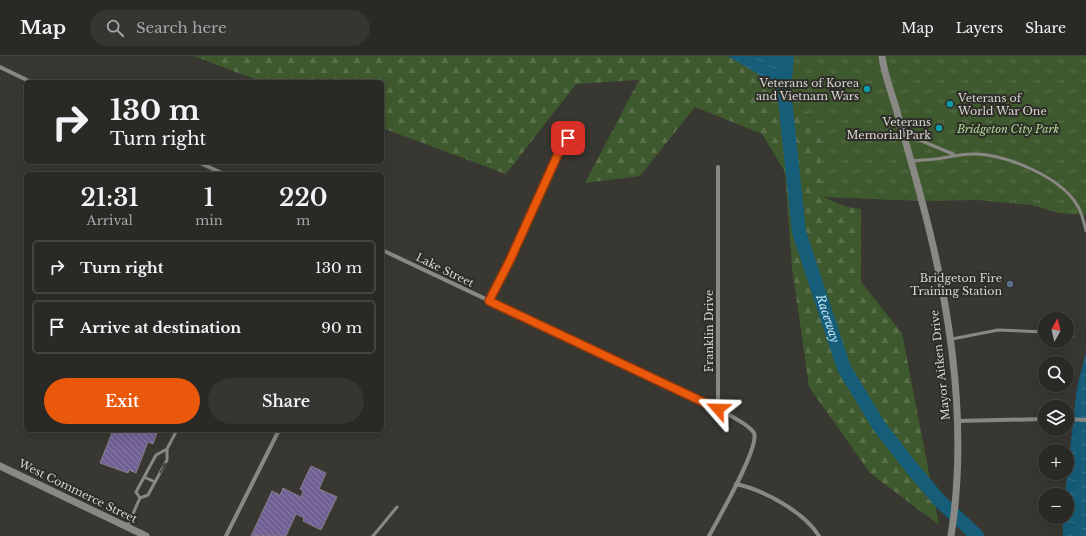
<!DOCTYPE html>
<meta charset="utf-8">
<style>
body{margin:0;font-family:"Libre Baskerville",serif;background:#363532;color:#f1f3f6;height:100vh;display:flex;flex-direction:column;font-size:15px;white-space:nowrap}
*{box-sizing:border-box;margin:0}
p{font-size:13px;color:#a5a6a7}
.icon{flex:none;width:22px;height:22px;fill:none;stroke:currentColor;stroke-width:2;stroke-linecap:round;stroke-linejoin:round}
.map{position:relative;flex:1;overflow:hidden}
.sheet{position:absolute;left:24px;top:116px;width:360px;height:260px;display:flex;flex-direction:column;background:#2a2926;border-radius:6px;box-shadow:0 4px 16px #0002,0 0 0 1px #464543}
.sheet>*{flex:none}
.guide{position:absolute;left:24px;top:24px;width:360px;height:84px;border-radius:6px;box-shadow:0 4px 16px #0002,0 0 0 1px #464543;background:#2a2926;color:#f1f3f6;overflow:hidden}
.needle{width:26px;rotate:8deg}
.controls{position:absolute;left:1038px;top:256px;display:grid;gap:8px}
.controls a{display:grid;place-items:center;width:36px;height:36px;border-radius:50%;background:#2a2926;box-shadow:0 4px 16px #0002,0 0 0 1px #464543;font-size:20px}
.pin{position:absolute;display:grid;place-items:center;width:34px;height:34px;color:#fff;margin:-17px;border-radius:8px;box-shadow:0 2px 6px #0006}
.me{position:absolute;width:44px;margin:-22px;rotate:295deg;stroke-linejoin:round;filter:drop-shadow(0 0 3px #0008)}
.turn{display:flex;align-items:center;gap:14px;height:84px;padding:0 20px;font-size:18px}
.turn .icon{width:52px;height:52px;stroke-width:2.5}
.turn b{display:block;font-size:28px;line-height:34px}
.eta{display:flex;justify-content:space-evenly;align-items:center;height:68px;text-align:center}
.eta b{font-size:24px;font-weight:600;line-height:28px}
.cta{display:flex;gap:8px;margin-top:auto;padding:8px 20px}
.cta a{flex:1;height:46px;border-radius:24px;background:#ea580c;color:#fff;font-size:16px;font-weight:600;line-height:46px;text-align:center}
.cta a+a{background:#363532;color:#f1f3f6}
ul{padding:0;list-style:none}
li{display:flex;align-items:center;gap:12px;height:54px;margin:0 8px 6px;padding:0 12px;border:2px solid #464543;border-radius:6px}
li div{flex:1}
li b{display:block;font-size:15px}
li em{font-style:normal}
header{display:flex;align-items:center;gap:24px;box-sizing:border-box;height:56px;padding:0 20px;background:#2a2926;border-bottom:1px solid #464543}
header strong{font-size:19px}
nav{display:flex;gap:22px;margin-inline-start:auto;font-size:14px}
.search{width:280px;height:36px;background:#363532;display:flex;align-items:center;gap:10px;box-sizing:border-box;padding:0 14px;border-radius:22px;color:#a5a6a7;font-size:15px}
.map>svg:first-child{display:block}
.forest{fill:url(#forest-firs)}
.park{fill:url(#park-tufts)}
.water{fill:url(#water-ripples)}
.lines{fill:none;stroke-linecap:round;stroke-linejoin:round}
.canal{stroke:#155d79;stroke-width:14}
.building{fill:url(#building-back-hatch);stroke:#828186}
.service{stroke:#898885;stroke-width:3}
.minor{stroke:#898885;stroke-width:4}
.tertiary{stroke:#898885;stroke-width:7}
.oneway{fill:#45443f}
.route-casing{stroke:#983908;stroke-width:10}
.route{stroke:#ea580c;stroke-width:7}
.culture-dot{fill:#0f9aa8;stroke:#2e2d28;stroke-width:1.5}
.service-dot{fill:#5c6f8a;stroke:#2e2d28;stroke-width:1.5}
.labels{text-anchor:middle;stroke-width:4;stroke-linejoin:round;paint-order:stroke}
.poi-label{font-size:11px;fill:#d8d7d4;stroke:#2e2d28;text-anchor:end}
.park-label{font-size:11px;font-style:italic;fill:#aedd93;stroke:#2e2d28}
.street-label{font-size:11px;fill:#d8d7d4;stroke:#2e2d28}
.water-label{font-size:12px;font-style:italic;fill:#c3e6f8;stroke:#2e2d28}
</style>
<header>
<strong>Map</strong>
<div class="search"><svg class="icon" aria-label="search" viewBox="0 0 24 24"><circle cx="10" cy="10" r="6"/><path d="M15 15l6 6"/></svg>Search here</div>
<nav><a>Map</a><a>Layers</a><a>Share</a></nav>
</header>
<div class="map">
<svg width="1086" height="480" viewBox="0 0 1086 480">
<defs>
<pattern id="forest-firs" width="22" height="20" patternUnits="userSpaceOnUse"><rect width="22" height="20" fill="#3f592e"/><path d="M5 1l3.5 6h-7zM16 11l3.5 6h-7z" fill="#5a704b"/></pattern>
<pattern id="park-tufts" width="24" height="20" patternUnits="userSpaceOnUse"><rect width="24" height="20" fill="#3f592e"/><path d="M3 7l-1-3M5 7V3M7 7l1-3M15 17l-1-3M17 17v-4M19 17l1-3" fill="none" stroke="#5a704b"/></pattern>
<pattern id="water-ripples" width="26" height="14" patternUnits="userSpaceOnUse"><rect width="26" height="14" fill="#155d79"/><path d="M2 4q2-2 4 0t4 0M15 11q2-2 4 0t4 0" fill="none" stroke="#36748b"/></pattern>
<pattern id="building-back-hatch" width="6" height="6" patternUnits="userSpaceOnUse"><rect width="6" height="6" fill="#716093"/><path d="M-1 5l2 2M0 0l6 6M5-1l2 2" fill="none" stroke="#8b7da6"/></pattern>
</defs>
<rect width="100%" height="100%" fill="#383732"/>
<path class="forest" d="M 194,0 L 728,0 L 784,34 L 818,66 L 823,94 L 823,141 L 847,151 L 861,153 L 861,226 L 902,277 L 939,469 L 870,417 L 809,331 L 792,211 L 785,116 L 762,78 L 695,51 L 640,120 L 585,127 L 639,24 L 576,28 L 506,118 L 382,72 L 382,26 L 262,26 Z"/>
<path class="park" d="M 728,0 L 1086,0 L 1086,159 L 1059,157 L 1032,149 L 977,144 L 922,145 L 822,141 L 823,94 L 818,66 L 784,34 Z"/>
<path class="water" d="M 728,0 L 787,0 L 784,34 Z
M 1086,297 L 1086,480 L 1063,480 L 1063,461 L 1067,461 L 1067,439 L 1065,439 L 1077,331 Z"/>
<g class="lines">
<path class="canal" id="s1" d="M 787,0 L 784,34 L 799,176 L 844,312 L 879,370 L 911,411 L 938,443 L 977,480"/>
</g>
<path class="building" d="M 113,374 L 158,374 L 153,388 L 148,386 L 136,417 L 129,414 L 128,417 L 100,407 Z
M 311,410 L 326,417 L 319,433 L 337,441 L 321,474 L 303,465 L 304,462 L 296,458 L 286,480 L 251,480 L 272,435 L 280,439 L 283,432 L 301,441 L 303,435 L 300,433 Z"/>
<g class="lines">
<path class="service" d="M 905,78 L 953,98
M 911,105 C 919,104 927,104 935,103 C 947,102 958,98 971,98 C 1003,97 1060,120 1077,149 C 1082,156 1084,167 1086,175
M 489,245 L 510,204 L 563,87 L 568,82
M 1067,279 L 1073,280
M 952,283 L 998,274 L 1045,276
M 167,393 L 177,374
M 144,421 L 155,426
M 127,471 L 140,442 L 148,439 L 167,404 L 167,393 L 156,399 L 136,436 L 140,442
M 373,480 L 397,451"/>
<path class="minor" d="M 0,11 L 31,26
M 198,106 L 224,118
M 382,194 L 718,353 C 727,358 749,368 754,377 C 760,391 718,463 709,480
M 718,353 L 718,111
M 1067,363 L 1086,364
M 958,365 L 1045,363
M 736,428 C 764,434 804,456 819,480
M 226,480 L 279,374"/>
<path class="tertiary" d="M 882,0 C 884,18 891,35 896,52 C 906,87 916,122 925,157 C 952,261 968,373 951,480
M 0,410 L 146,480"/>
</g>
<defs><path id="oneway-solid" d="M-6-.8H1V-3.2L6.5 0L1 3.2V.8H-6Z"/></defs>
<use class="oneway" href="#oneway-solid" transform="translate(163 412) rotate(-60)"/>
<g class="lines">
<defs>
<path id="route" d="M 568,82 L 563,87 L 510,204 L 489,245 L 718,353"/>
</defs>
<use href="#route" class="route-casing"/>
<use href="#route" class="route"/>
</g>
<g class="culture-dot">
<circle cx="867" cy="33" r="4"/>
<circle cx="950" cy="48" r="4"/>
<circle cx="939" cy="72" r="4"/>
</g>
<circle class="service-dot" cx="1010" cy="228" r="4"/>
<g class="labels">
<g class="poi-label">
<text x="859" y="31">Veterans of Korea<tspan x="859" dy="13">and Vietnam Wars</tspan></text>
<text x="958" y="46" text-anchor="start">Veterans of<tspan x="958" dy="13">World War One</tspan></text>
<text x="931" y="70">Veterans<tspan x="931" dy="13">Memorial Park</tspan></text>
<text x="1002" y="226">Bridgeton Fire<tspan x="1002" dy="13">Training Station</tspan></text>
</g>
<g class="park-label">
<text x="1008" y="77">Bridgeton City Park</text>
</g>
<g class="street-label">
<text transform="translate(445 214) rotate(26)" y="4">Lake Street</text>
<text transform="translate(709 275) rotate(-90)" y="4">Franklin Drive</text>
<text transform="translate(940 309) rotate(-96)" y="4">Mayor Aitken Drive</text>
<text transform="translate(78 435) rotate(26)" y="4">West Commerce Street</text>
</g>
<g class="water-label">
<text dy="4" stroke="none"><textPath href="#s1" startOffset="268">Raceway</textPath></text>
</g>
</g>
</svg>
<div class="controls">
<a><svg class="needle" viewBox="-14 -14 28 28"><path d="M0-13l5 13h-10z" fill="#e53935"/><path d="M0 13l5-13h-10z" fill="#a5a6a7"/></svg></a>
<a><svg class="icon" aria-label="search" viewBox="0 0 24 24"><circle cx="10" cy="10" r="6"/><path d="M15 15l6 6"/></svg></a>
<a><svg class="icon" aria-label="layers" viewBox="0 0 24 24"><path d="M12 4l9 5-9 5-9-5zM3 14l9 5 9-5"/></svg></a>
<a>+</a>
<a>−</a>
</div>
<div class="pin" style="left:568px;top:82px;background:#d93025"><svg class="icon" aria-label="arrive" viewBox="0 0 24 24"><path d="M6 21V4h12l-3 4 3 4H6"/></svg></div>
<svg class="me" style="left:718px;top:353px" viewBox="-20 -20 40 40"><path d="M0-17L14 15 0 8-14 15z" fill="#ea580c" stroke="#fff" stroke-width="4"/></svg>
<div class="guide">
<div class="turn"><svg class="icon" aria-label="right" viewBox="0 0 24 24"><path d="M7 20v-9h11M14 6l5 5-5 5"/></svg><div><b>130 m</b>Turn right</div></div>
</div>
<section class="sheet">
<div class="eta">
<div><b>21:31</b><p>Arrival</p></div>
<div><b>1</b><p>min</p></div>
<div><b>220</b><p>m</p></div>
</div>
<ul>
<li><svg class="icon" aria-label="right" viewBox="0 0 24 24"><path d="M7 20v-9h11M14 6l5 5-5 5"/></svg><div><b>Turn right</b></div><em>130 m</em></li>
<li><svg class="icon" aria-label="arrive" viewBox="0 0 24 24"><path d="M6 21V4h12l-3 4 3 4H6"/></svg><div><b>Arrive at destination</b></div><em>90 m</em></li>
</ul>
<div class="cta"><a>Exit</a><a>Share</a></div>
</section>
</div>
